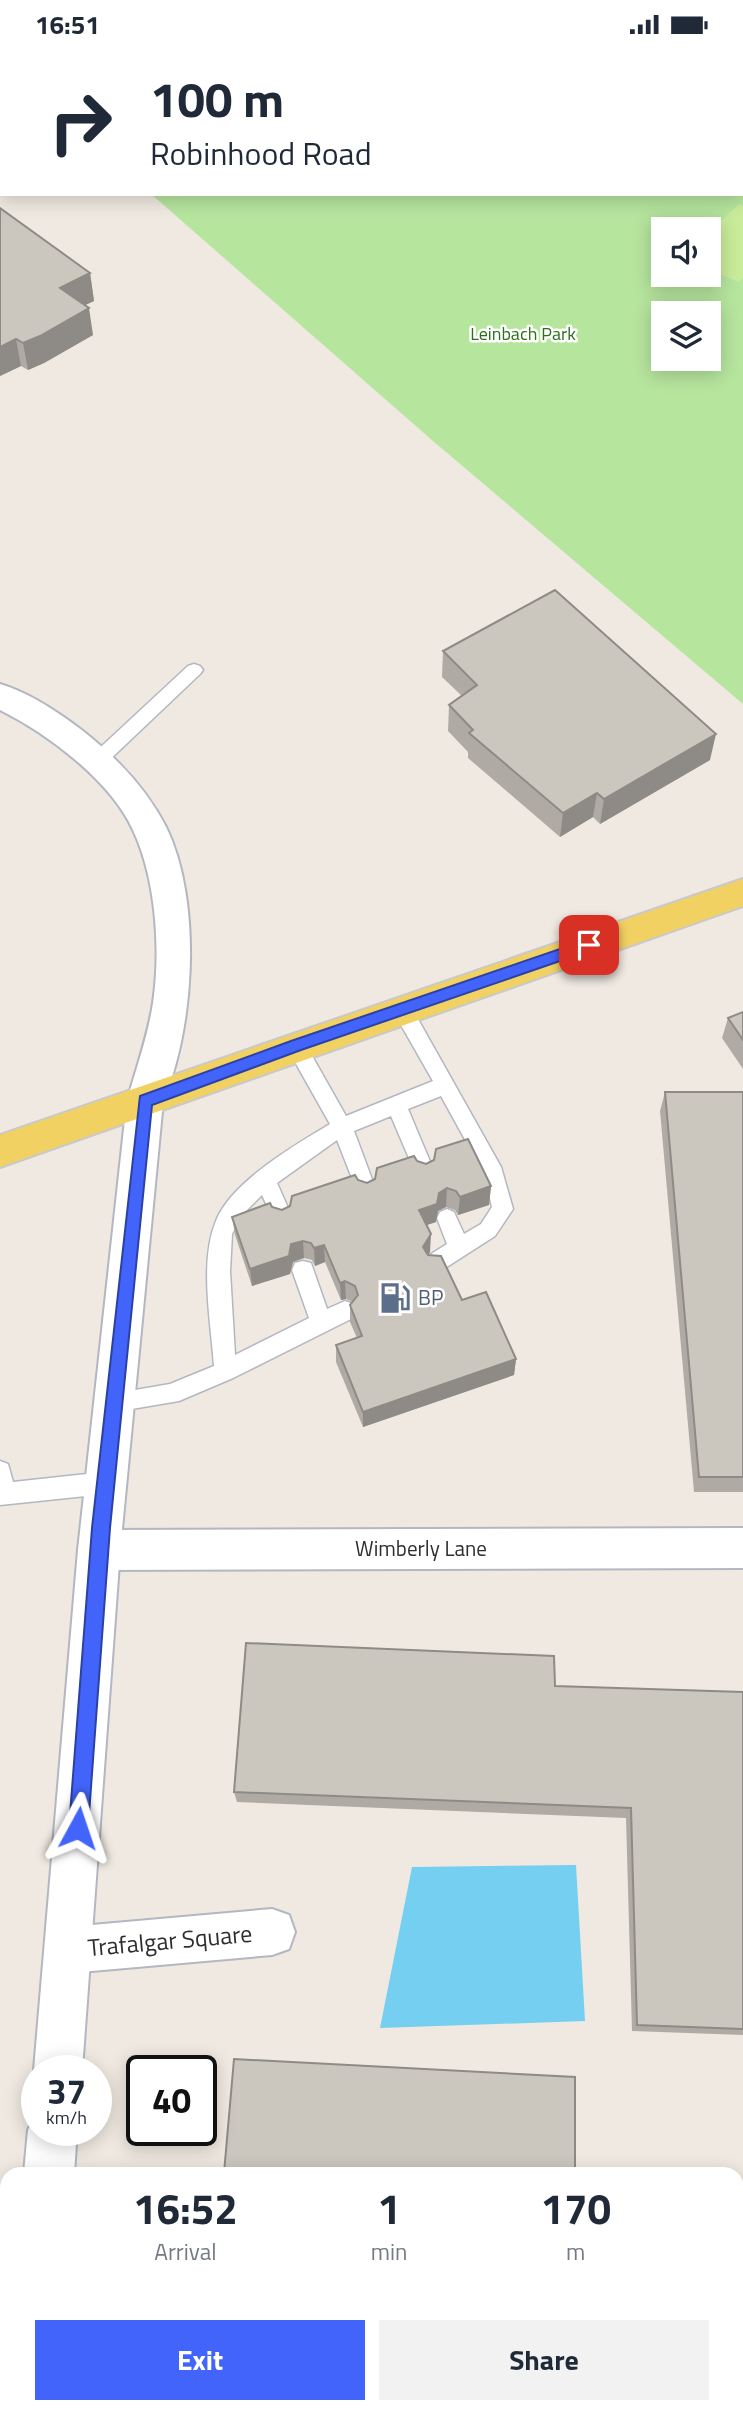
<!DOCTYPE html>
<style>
body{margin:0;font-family:"Titillium Web",sans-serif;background:#f2f2f3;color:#1f2937;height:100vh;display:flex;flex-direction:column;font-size:26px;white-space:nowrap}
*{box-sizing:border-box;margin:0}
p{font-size:23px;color:#747a83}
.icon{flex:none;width:38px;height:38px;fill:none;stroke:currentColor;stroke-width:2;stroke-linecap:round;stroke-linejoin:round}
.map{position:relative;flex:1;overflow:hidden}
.drawer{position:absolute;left:0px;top:2118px;width:744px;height:247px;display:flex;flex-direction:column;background:#fff;border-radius:21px 21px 0 0;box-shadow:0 4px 18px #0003}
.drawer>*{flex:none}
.top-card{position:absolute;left:0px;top:0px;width:744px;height:147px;box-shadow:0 4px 18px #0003;background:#fff;color:#1f2937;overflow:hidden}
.fabs{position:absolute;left:651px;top:168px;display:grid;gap:14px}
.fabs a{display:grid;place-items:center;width:70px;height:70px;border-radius:0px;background:#fff;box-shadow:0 4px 18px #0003;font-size:35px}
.speed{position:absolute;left:21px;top:2006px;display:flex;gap:14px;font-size:35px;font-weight:700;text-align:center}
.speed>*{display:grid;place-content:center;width:91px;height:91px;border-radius:50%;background:#fff;box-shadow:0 4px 18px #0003;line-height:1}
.speed small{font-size:18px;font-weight:400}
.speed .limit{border:4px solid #111;border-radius:10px;background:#fff;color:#111}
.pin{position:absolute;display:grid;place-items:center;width:60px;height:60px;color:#fff;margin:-30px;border-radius:14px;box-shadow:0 4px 10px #0006}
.me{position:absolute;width:77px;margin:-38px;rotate:5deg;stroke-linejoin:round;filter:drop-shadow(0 0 5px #0008)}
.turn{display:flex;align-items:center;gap:24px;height:147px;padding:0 35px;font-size:32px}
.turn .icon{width:91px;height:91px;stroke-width:2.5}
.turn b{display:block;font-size:49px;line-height:60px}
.eta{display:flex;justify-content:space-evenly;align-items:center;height:119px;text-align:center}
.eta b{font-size:42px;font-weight:700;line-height:49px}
.button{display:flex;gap:14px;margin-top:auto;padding:14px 35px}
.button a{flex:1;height:80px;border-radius:0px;background:#4264fb;color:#fff;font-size:28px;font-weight:700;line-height:80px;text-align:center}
.button a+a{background:#f2f2f3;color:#1f2937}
.status{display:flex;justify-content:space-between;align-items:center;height:49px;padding:0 35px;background:#fff;direction:ltr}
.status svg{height:19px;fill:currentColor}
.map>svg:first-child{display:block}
.green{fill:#b6e59e;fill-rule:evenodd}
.pitch{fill:#c9ec9a}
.water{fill:#75cff0}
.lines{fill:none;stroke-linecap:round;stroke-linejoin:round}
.service-casing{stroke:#b4b7c1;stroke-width:3}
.minor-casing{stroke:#b4b7c1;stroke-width:4}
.tertiary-casing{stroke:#b4b7c1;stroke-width:4}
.primary-casing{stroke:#c9c9c9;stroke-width:4}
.service{fill:#fff;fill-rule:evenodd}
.minor{fill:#fff;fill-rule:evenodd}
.tertiary{fill:#fff;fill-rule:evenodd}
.primary{fill:#f2d163;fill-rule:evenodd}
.wall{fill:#afaba4}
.shaded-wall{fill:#8e8b86}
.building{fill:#cbc7bf;stroke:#8e8b86;stroke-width:2}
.route{fill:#4264fb;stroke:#2b41a3;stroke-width:2}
.labels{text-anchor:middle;stroke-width:5;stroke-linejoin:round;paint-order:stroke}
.far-park-label{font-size:18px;fill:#2c6e1b;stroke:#fff}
.service-label{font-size:21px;fill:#4e5e75;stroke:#fff;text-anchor:start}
.street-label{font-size:21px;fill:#2e2e2e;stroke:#fff}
.near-street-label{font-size:24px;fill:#2e2e2e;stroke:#fff}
</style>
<div class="status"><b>16:51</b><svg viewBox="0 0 49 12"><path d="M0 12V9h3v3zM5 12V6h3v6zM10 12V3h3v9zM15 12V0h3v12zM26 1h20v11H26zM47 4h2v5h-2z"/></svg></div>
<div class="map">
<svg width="743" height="2364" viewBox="0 0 743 2364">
<rect width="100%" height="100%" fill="#efe9e1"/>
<path class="green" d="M 247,0 L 743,0 L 743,655 L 433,392 L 151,145 L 742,145 L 742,2 L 245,2 ZM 663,180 L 709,180 L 709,226 L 663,226 ZM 663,264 L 709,264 L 709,310 L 663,310 Z"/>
<path class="pitch" d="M 739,155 L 743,157 L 743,229 L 739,233 L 709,221 L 709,183 Z"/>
<path class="water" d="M 576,1816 L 585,1972 L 380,1979 L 412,1818 Z"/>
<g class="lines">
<defs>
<path id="service" d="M 194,615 L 200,617 L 203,621 L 200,625 L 102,718 L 90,718 L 87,713 L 90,708 L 188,617 Z
M 403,954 L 410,956 L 501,1118 L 513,1160 L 495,1187 L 442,1221 L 435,1223 L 428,1221 L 424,1214 L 428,1207 L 447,1195 L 437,1169 L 440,1163 L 447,1160 L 454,1163 L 464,1185 L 481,1175 L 492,1158 L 484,1125 L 441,1047 L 408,1060 L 434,1122 L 431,1128 L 424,1131 L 417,1128 L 391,1067 L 354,1082 L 376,1141 L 373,1147 L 366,1150 L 359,1147 L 337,1091 L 277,1134 L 292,1168 L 289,1174 L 282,1177 L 275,1174 L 262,1146 L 242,1166 L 232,1185 L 230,1222 L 235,1306 L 309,1269 L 292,1221 L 295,1214 L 303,1212 L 311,1214 L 327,1260 L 345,1252 L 353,1255 L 356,1262 L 353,1269 L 233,1329 L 179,1352 L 114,1363 L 106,1360 L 103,1353 L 106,1346 L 170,1335 L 214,1317 C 211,1274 199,1212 216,1172 C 231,1133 295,1096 330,1075 L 286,997 L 289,991 L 296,989 L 303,991 L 346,1067 L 433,1032 L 393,962 L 396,956 Z
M 0,1412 L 8,1415 L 13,1433 L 105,1423 L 113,1427 L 116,1434 L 113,1441 L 105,1445 L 0,1456 Z"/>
<path id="minor" d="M 0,635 C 30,644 58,663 83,682 C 117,709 146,739 166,778 C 203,853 195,988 158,1063 L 145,1067 L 132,1063 L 127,1052 C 136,1020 148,987 153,954 C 161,900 156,830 133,781 C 111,732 47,684 0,661 Z
M 743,1479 L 743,1519 L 99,1521 L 84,1515 L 78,1501 L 84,1487 L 99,1481 Z
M 272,1860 L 289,1866 L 295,1883 L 289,1900 L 272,1906 L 69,1924 L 52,1918 L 46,1901 L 52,1884 L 69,1878 Z
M 7,2281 L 7,2333 L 0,2334 L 0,2282 Z"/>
<path id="tertiary" d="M 145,1037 L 158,1041 L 163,1052 L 120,1501 L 82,2021 L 37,2021 L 37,2028 L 34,2021 L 78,1501 L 127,1052 L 132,1041 Z
M 37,2063 L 37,2081 L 77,2081 L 74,2124 L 24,2124 L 28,2081 Z
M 7,2357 L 59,2357 L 59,2364 L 7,2364 Z"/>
<path id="primary" d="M 743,830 L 743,857 L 0,1118 L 0,1086 Z"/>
</defs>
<use href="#service" class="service-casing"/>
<use href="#minor" class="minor-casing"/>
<use href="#tertiary" class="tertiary-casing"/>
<use href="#primary" class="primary-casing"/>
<use href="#service" class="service"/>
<use href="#minor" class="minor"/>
<use href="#tertiary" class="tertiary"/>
<use href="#primary" class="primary"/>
</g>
<path class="wall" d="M 0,159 L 90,224 L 94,252 L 85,256 L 93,286 L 44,314 L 28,321 L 21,317 L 0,327 Z
M 443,602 L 710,711 L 600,775 L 593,768 L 560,788 L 468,709 L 468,703 L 448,682 L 449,656 L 462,647 L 442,628 Z
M 743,963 L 743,1020 L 722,989 L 728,969 Z
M 665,1043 L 743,1043 L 743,1443 L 694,1443 L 660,1062 Z
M 417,1112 L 491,1137 L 489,1156 L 458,1166 L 455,1161 L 446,1158 L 438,1162 L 436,1173 L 426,1176 L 430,1203 L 428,1206 L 462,1251 L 516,1310 L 514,1326 L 363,1378 L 336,1313 L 336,1296 L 357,1289 L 350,1273 L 350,1256 L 353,1253 L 346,1250 L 341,1251 L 325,1213 L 315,1217 L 312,1211 L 304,1209 L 293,1213 L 290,1225 L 252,1237 L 235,1186 L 232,1168 L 272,1158 L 282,1161 L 358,1131 L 367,1134 Z
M 555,1637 L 743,1643 L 743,1986 L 632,1982 L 626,1769 L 237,1753 L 234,1743 Z"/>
<path class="shaded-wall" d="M 90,224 L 94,252 L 64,266 L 60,239 Z
M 89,259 L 93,286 L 44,314 L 28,321 L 23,294 Z
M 16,290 L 21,317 L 0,327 L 0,298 Z
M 716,685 L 710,711 L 600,775 L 604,750 Z
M 597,744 L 593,768 L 560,788 L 563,764 Z
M 491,1137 L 489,1156 L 458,1166 L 460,1148 Z
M 447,1139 L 446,1158 L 438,1162 L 436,1173 L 418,1179 L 419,1161 L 439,1144 Z
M 431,1185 L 430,1203 L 422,1215 L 423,1198 Z
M 303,1192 L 304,1209 L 293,1213 L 290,1225 L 252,1237 L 250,1220 L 291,1195 Z
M 324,1196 L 325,1213 L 315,1217 L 314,1199 Z
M 345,1232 L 346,1250 L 341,1251 L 340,1234 Z
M 516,1310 L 514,1326 L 363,1378 L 363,1363 Z"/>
<path class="building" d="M 0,159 L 90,224 L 60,239 L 89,259 L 40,287 L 23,294 L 16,290 L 0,298 Z
M 555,541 L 716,685 L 604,750 L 597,744 L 563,764 L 469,684 L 473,681 L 449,656 L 477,636 L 443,602 Z
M 743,963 L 743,991 L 728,969 Z
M 665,1043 L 743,1043 L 743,1428 L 699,1428 Z
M 468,1090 L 491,1137 L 460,1148 L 456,1142 L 447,1139 L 439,1144 L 437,1155 L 419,1161 L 431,1185 L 423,1198 L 428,1206 L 441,1207 L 462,1251 L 486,1243 L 516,1310 L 363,1363 L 336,1296 L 362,1287 L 350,1256 L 358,1246 L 355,1237 L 345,1232 L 340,1234 L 324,1196 L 314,1199 L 311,1194 L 303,1192 L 291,1195 L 289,1207 L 250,1220 L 232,1168 L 270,1154 L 272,1158 L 282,1161 L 290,1157 L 292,1147 L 355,1126 L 358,1131 L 367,1134 L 375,1130 L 377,1119 L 414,1107 L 417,1112 L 426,1115 L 434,1111 L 436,1100 Z
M 246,1594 L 554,1607 L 555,1637 L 743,1643 L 743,1980 L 637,1976 L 631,1759 L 234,1743 Z
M 234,2010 L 575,2028 L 575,2124 L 224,2124 Z"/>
<path class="route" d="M 589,890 L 595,892 L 597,896 L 595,900 L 301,1001 L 152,1056 L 110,1479 L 88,1779 L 85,1786 L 78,1788 L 72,1786 L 69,1779 L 92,1479 L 140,1047 L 291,992 Z"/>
<defs>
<symbol id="fuel-bare" viewBox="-9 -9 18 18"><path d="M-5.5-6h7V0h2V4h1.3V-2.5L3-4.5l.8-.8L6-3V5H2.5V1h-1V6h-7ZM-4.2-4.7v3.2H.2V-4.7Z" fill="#5c6f8a" stroke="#fff" stroke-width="2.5" paint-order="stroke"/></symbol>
</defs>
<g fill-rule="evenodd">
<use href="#fuel-bare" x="373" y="1227" width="44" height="44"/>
</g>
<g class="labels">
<g class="far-park-label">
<text x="523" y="291">Leinbach Park</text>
</g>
<g class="service-label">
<text x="418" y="1256">BP</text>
</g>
<g class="street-label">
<text x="421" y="1507">Wimberly Lane</text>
</g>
<g class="near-street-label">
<text transform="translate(170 1892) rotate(-5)" y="8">Trafalgar Square</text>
</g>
</g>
</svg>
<div class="fabs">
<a><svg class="icon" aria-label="sound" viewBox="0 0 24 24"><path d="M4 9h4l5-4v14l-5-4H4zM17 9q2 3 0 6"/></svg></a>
<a><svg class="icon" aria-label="layers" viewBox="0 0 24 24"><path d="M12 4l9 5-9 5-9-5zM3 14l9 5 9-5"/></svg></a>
</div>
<div class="speed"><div>37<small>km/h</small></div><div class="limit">40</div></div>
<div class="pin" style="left:589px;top:896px;background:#d93025"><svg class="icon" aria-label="arrive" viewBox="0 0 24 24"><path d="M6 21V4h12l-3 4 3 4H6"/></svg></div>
<svg class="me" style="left:78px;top:1779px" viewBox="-20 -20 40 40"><path d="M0-17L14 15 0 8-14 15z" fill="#4264fb" stroke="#fff" stroke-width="4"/></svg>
<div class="top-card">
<div class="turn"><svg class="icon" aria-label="right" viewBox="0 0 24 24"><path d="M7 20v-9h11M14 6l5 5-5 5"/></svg><div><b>100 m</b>Robinhood Road</div></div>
</div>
<section class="drawer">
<div class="eta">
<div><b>16:52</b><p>Arrival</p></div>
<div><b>1</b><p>min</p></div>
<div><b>170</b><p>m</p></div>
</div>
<div class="button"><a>Exit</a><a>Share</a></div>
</section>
</div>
